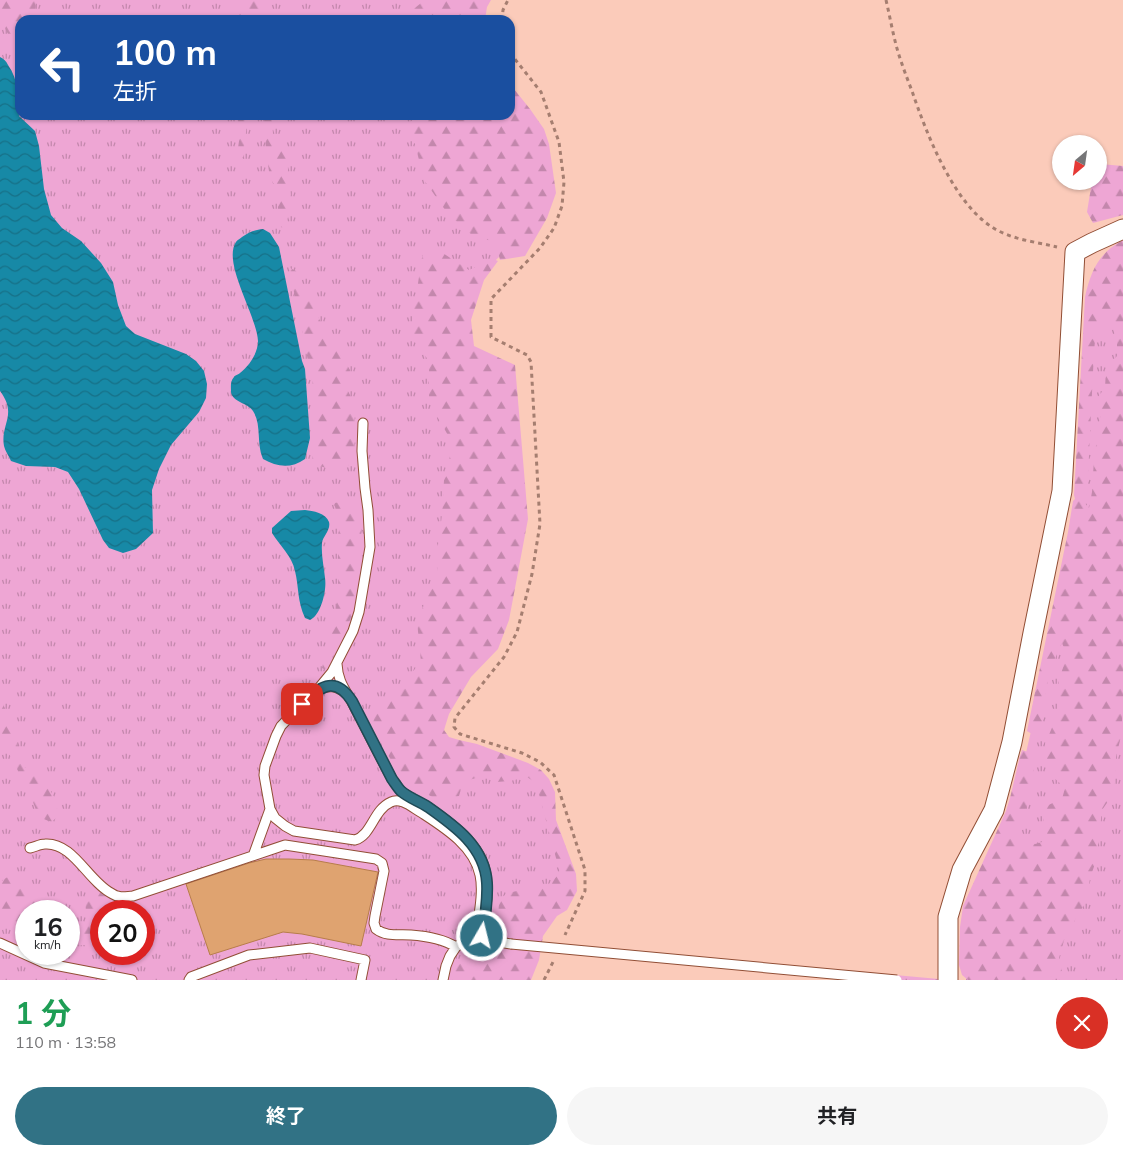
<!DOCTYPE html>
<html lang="ja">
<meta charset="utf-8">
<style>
body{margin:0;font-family:Mulish,"Noto Sans JP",sans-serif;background:#f6f6f6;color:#202124;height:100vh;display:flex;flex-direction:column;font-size:19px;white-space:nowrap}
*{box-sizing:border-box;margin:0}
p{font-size:16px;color:#757577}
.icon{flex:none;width:28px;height:28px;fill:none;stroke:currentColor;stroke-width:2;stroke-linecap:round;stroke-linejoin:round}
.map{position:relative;height:980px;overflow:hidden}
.side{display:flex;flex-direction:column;background:#fff;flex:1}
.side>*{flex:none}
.banner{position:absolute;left:15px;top:15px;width:500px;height:105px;border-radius:15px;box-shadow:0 1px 4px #0004;background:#1a4fa0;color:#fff;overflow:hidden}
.needle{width:32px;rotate:209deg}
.controls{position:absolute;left:1052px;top:135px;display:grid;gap:10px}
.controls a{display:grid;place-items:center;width:55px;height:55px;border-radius:50%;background:#fff;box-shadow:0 1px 4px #0004;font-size:25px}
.speed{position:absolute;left:15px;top:900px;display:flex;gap:10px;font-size:25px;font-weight:700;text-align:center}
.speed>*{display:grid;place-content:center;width:65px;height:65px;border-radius:50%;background:#fff;box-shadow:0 1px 4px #0004;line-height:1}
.speed small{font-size:12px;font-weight:400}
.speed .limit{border:8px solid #d22;background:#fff;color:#111}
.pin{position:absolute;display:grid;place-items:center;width:42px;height:42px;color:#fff;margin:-21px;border-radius:10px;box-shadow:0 2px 8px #0006}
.me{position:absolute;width:55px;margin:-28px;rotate:8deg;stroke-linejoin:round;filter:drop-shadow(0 0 4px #0008)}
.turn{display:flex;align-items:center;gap:18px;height:105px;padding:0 15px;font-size:22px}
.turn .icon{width:65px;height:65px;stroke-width:2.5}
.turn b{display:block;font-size:35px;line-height:42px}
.round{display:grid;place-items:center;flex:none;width:52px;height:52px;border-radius:26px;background:#f6f6f6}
.summary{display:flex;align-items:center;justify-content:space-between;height:85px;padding:0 15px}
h1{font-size:30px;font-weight:700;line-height:38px;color:#1e9e55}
.cta{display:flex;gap:10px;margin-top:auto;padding:10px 15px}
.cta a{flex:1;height:58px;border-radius:30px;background:#317285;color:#fff;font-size:20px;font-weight:700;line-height:58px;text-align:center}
.cta a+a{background:#f6f6f6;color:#202124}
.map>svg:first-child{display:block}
.grass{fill:url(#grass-tufts);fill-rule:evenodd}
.forest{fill:url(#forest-firs);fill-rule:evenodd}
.water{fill:url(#water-waves)}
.building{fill:#dfa370;stroke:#b77d4a}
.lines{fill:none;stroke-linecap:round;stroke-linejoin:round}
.service-casing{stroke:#914e35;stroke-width:11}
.minor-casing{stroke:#914e35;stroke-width:21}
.path{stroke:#a57e70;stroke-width:3;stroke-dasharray:4 4;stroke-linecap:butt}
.service{stroke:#fff;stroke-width:9}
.minor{stroke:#fff;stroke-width:19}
.service-bridge-casing{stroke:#914e35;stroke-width:11;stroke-linecap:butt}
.service-bridge{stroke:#fff;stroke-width:9}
.route-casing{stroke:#204a56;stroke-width:12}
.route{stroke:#317285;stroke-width:9}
</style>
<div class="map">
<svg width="1123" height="980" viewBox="0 0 1123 980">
<defs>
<pattern id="grass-tufts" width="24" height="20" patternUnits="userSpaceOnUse" patternTransform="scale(1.25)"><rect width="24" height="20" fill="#eea6d4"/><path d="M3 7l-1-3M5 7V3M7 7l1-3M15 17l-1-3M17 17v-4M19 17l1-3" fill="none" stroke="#c387ac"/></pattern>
<pattern id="forest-firs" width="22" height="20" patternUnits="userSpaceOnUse" patternTransform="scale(1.25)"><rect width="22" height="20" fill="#eea6d4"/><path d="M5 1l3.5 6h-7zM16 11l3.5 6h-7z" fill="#c387ac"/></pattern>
<pattern id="water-waves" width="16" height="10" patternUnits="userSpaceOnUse" patternTransform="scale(1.25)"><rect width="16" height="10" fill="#1789a6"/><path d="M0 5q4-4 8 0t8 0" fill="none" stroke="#177087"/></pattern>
</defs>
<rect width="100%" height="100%" fill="#fbcbba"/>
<path class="grass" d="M 0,0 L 472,0 L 474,20 L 20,20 L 20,115 L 491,115 L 516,241 L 479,276 L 458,323 L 497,533 L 440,728 L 450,744 L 542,783 L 565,872 L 528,942 L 950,980 L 848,980 L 495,946 L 488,980 L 0,980 ZM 26,911 L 69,911 L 69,954 L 26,954 ZM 101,911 L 144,911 L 144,954 L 101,954 Z
M 1123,276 L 1123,980 L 966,980 L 969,910 L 1012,814 L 1081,513 L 1093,301 Z"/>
<path class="forest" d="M 0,0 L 36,0 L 35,20 L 20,20 L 20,76 L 16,50 L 0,18 Z
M 235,0 L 256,0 L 260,11 L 260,20 L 233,20 L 232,17 Z
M 425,0 L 491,0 L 487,7 L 485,20 L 402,20 L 402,18 Z
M 510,84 L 530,109 L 544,129 L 549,144 L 556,193 L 547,218 L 525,256 L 500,260 L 497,248 L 492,241 L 473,236 L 448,214 L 424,180 L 415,144 L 406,131 L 415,115 L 510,115 Z
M 237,115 L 248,115 L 243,157 L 239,158 L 238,148 L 240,134 Z
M 264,115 L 272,115 L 273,137 L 287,155 L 289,184 L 292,202 L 285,228 L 276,226 L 278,208 L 277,189 L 270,178 L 266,151 Z
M 1100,164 L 1123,166 L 1123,215 L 1093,223 L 1087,212 L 1092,181 L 1099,181 L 1099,167 Z
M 1123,240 L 1123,450 L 1122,453 L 1123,455 L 1123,701 L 1122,706 L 1122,732 L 1116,757 L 1114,793 L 1102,810 L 1096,861 L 1090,878 L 1087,900 L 1065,937 L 1059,958 L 1062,971 L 1043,980 L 968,980 L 962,975 L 959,965 L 960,927 L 963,906 L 1006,811 L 1010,798 L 1020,756 L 1022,750 L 1031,753 L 1034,765 L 1031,791 L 1017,839 L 1035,844 L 1053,839 L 1048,836 L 1043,823 L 1046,806 L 1062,799 L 1065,788 L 1049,773 L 1045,744 L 1057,716 L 1059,680 L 1067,655 L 1062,643 L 1049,672 L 1042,720 L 1035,736 L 1027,731 L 1068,532 L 1073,501 L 1075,499 L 1074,495 L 1085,297 C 1091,270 1099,253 1123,240 ZM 1113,318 L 1112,323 L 1117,343 L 1117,356 L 1106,369 L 1105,388 L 1097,398 L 1101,412 L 1094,459 L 1092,492 L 1089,508 L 1083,501 L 1087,494 L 1094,352 L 1096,329 L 1105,322 Z
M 435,248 L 469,270 L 493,259 L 498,261 L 484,280 L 471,320 L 474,346 L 515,365 L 528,519 L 509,620 L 498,649 L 471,677 L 449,714 L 444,730 L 449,737 L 459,740 L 477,744 L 528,763 L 541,770 L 549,779 L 555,792 L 556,820 L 576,874 L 577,891 L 567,910 L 557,916 L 543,936 L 539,960 L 531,980 L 453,980 L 455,968 L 479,946 L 489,948 L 498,922 L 499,901 L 507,893 L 533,888 L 549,884 L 560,873 L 536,783 L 527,777 L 510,781 L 496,782 L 482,776 L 463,782 L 459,796 L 447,800 L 437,800 L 414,786 L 394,765 L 381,743 L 373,723 L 375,713 L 389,699 L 421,662 L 417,621 L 437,575 L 438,545 L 442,515 L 444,480 L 453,444 L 429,402 L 429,361 L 410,335 L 423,251 Z
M 290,268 L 296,271 C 310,306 330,338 350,370 L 347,389 L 354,403 L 355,430 L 354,456 L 348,466 L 333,470 L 313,464 L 312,456 L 316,425 L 313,386 L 297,305 L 290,275 Z
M 343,502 L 355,502 C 361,512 364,524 361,535 C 360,540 356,545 356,550 C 356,555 359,560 359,565 C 360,595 352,620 338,646 C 334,654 330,662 324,669 L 322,668 C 328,644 335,619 338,595 C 339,582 337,569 338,556 C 338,537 343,519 333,503 Z
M 0,697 L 13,727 L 23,766 L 45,781 L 54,797 L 59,816 L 51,822 L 39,817 L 26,785 L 0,737 Z
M 9,876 C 23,888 34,902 49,911 L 26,911 L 26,936 L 0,921 L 0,882 Z
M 101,888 L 108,893 L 108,903 L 106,911 L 101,911 L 101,944 L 69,946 L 69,929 L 79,932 L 87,929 L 85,897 L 93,890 Z"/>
<path class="water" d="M 0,57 C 4,59 6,61 8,65 C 19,80 18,98 19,116 L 35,131 L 39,146 L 44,189 L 51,215 L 62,228 L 81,241 L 101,263 L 113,282 L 118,305 L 126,326 L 135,334 L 186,354 L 196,361 L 204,371 L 207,384 L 206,398 L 199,412 L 171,445 L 159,469 L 152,490 L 153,533 L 136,549 L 123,553 L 109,548 L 103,540 L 79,489 L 68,472 L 55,467 L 26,466 L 11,461 C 9,456 5,451 4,446 C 0,424 18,415 0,391 Z
M 263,229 L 270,233 L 279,247 L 302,361 L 305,369 L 310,438 L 305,459 C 291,469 277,467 263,459 C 256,443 262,425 253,411 C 248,403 232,402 231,392 C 231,387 230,381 234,377 C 234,376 239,374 240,373 C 249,366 258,353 258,341 C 257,316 222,263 236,242 C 237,240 241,238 242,237 C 249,232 254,230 263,229 Z
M 305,510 C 313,511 326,513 329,522 C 331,530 323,536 322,543 C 321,555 324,567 325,578 C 327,590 321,615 310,620 L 305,618 C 297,601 299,587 295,571 C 292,556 280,546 272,533 L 272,528 L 291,511 Z"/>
<path class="building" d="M 266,859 L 289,859 L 313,860 L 378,872 L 361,946 L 302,934 L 283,932 L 210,955 L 186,884 L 249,863 Z"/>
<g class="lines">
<defs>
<path id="service" d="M 363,423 L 362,451 L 365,488 L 368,510 L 370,547 L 359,612 L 353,631 L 332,672 L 318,689 L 302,704 L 281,726 L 276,736 L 265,766 L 264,775 L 270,809 L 275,818 L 285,826 L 294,831 L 355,840 C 372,835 373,810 391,802 C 401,797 413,808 422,813 C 445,828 474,846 480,875 C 484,893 478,918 476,936
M 337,664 C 338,683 346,690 354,706 C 367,731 379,755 392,779 C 395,783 398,788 401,791 C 409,798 419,801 428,807 C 455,826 486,847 487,883 C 488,901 485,919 482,936
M 319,689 C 331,685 335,686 346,693
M 30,848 C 35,847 40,844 45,844 C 73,842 88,881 111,893 C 113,894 115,896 118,896 C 122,898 129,896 133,896 L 285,845 L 376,859 L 382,863 L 384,871 L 375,916 L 374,923 L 376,929 C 386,937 399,934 411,935 C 426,936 443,939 456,947
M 253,856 L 270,809
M 0,943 L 44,963 L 132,980
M 189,980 L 191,977 L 249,955 L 310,948 L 365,960 L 361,980
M 443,980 L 446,966 L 450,956 L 456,947 L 471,937 L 482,936 L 487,940 L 511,944"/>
<path id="minor" d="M 948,980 L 948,917 L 962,870 L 994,810 L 1012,742 L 1033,633 L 1062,491 L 1075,252 L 1092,243 L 1123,229"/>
</defs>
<use href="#service" class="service-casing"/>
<use href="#minor" class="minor-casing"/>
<path class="path" d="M 886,0 C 890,17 893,35 898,52 C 902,65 907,78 912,91 C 927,135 954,205 995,229 C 1014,240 1037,242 1057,247
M 502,20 L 503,10 L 508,0
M 510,53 L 541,92 L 559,142 L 564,182 L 562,206 L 554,228 L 540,248 L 491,299 L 491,337 L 527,355 L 531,362 L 540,524 L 532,574 L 517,632 L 504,657 L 455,718 L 454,727 L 460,734 L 522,753 L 540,762 L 554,775 L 585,870 L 585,891 L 565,935
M 544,980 L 553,962"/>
<use href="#service" class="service"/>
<use href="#minor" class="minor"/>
<defs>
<path id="service-bridge" d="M 511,944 L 897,980"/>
</defs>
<use href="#service-bridge" class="service-bridge-casing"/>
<use href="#service-bridge" class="service-bridge"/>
</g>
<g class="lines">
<defs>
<path id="route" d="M 302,704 C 319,688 334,674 352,701 L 392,779 C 395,783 398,788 401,791 C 409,798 419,801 428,807 C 455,826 485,847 487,883 C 488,901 485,919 482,936"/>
</defs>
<use href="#route" class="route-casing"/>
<use href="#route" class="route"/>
</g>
</svg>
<div class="controls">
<a><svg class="needle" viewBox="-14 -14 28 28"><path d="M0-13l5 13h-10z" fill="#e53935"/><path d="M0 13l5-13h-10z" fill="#757577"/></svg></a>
</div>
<div class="speed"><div>16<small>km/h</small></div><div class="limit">20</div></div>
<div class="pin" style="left:302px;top:704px;background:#d93025"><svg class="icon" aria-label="arrive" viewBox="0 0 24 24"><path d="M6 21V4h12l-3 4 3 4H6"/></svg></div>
<svg class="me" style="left:482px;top:936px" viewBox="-20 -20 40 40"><circle r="17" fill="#317285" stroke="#fff" stroke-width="3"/><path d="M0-11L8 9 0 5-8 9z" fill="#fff"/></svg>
<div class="banner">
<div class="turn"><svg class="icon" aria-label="left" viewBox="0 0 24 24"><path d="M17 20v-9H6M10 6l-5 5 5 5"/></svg><div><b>100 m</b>左折</div></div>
</div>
</div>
<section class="side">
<div class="summary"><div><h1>1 分</h1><p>110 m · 13:58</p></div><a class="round" style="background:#d93025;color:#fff"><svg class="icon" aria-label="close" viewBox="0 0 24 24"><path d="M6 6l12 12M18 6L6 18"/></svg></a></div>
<div class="cta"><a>終了</a><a>共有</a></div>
</section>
